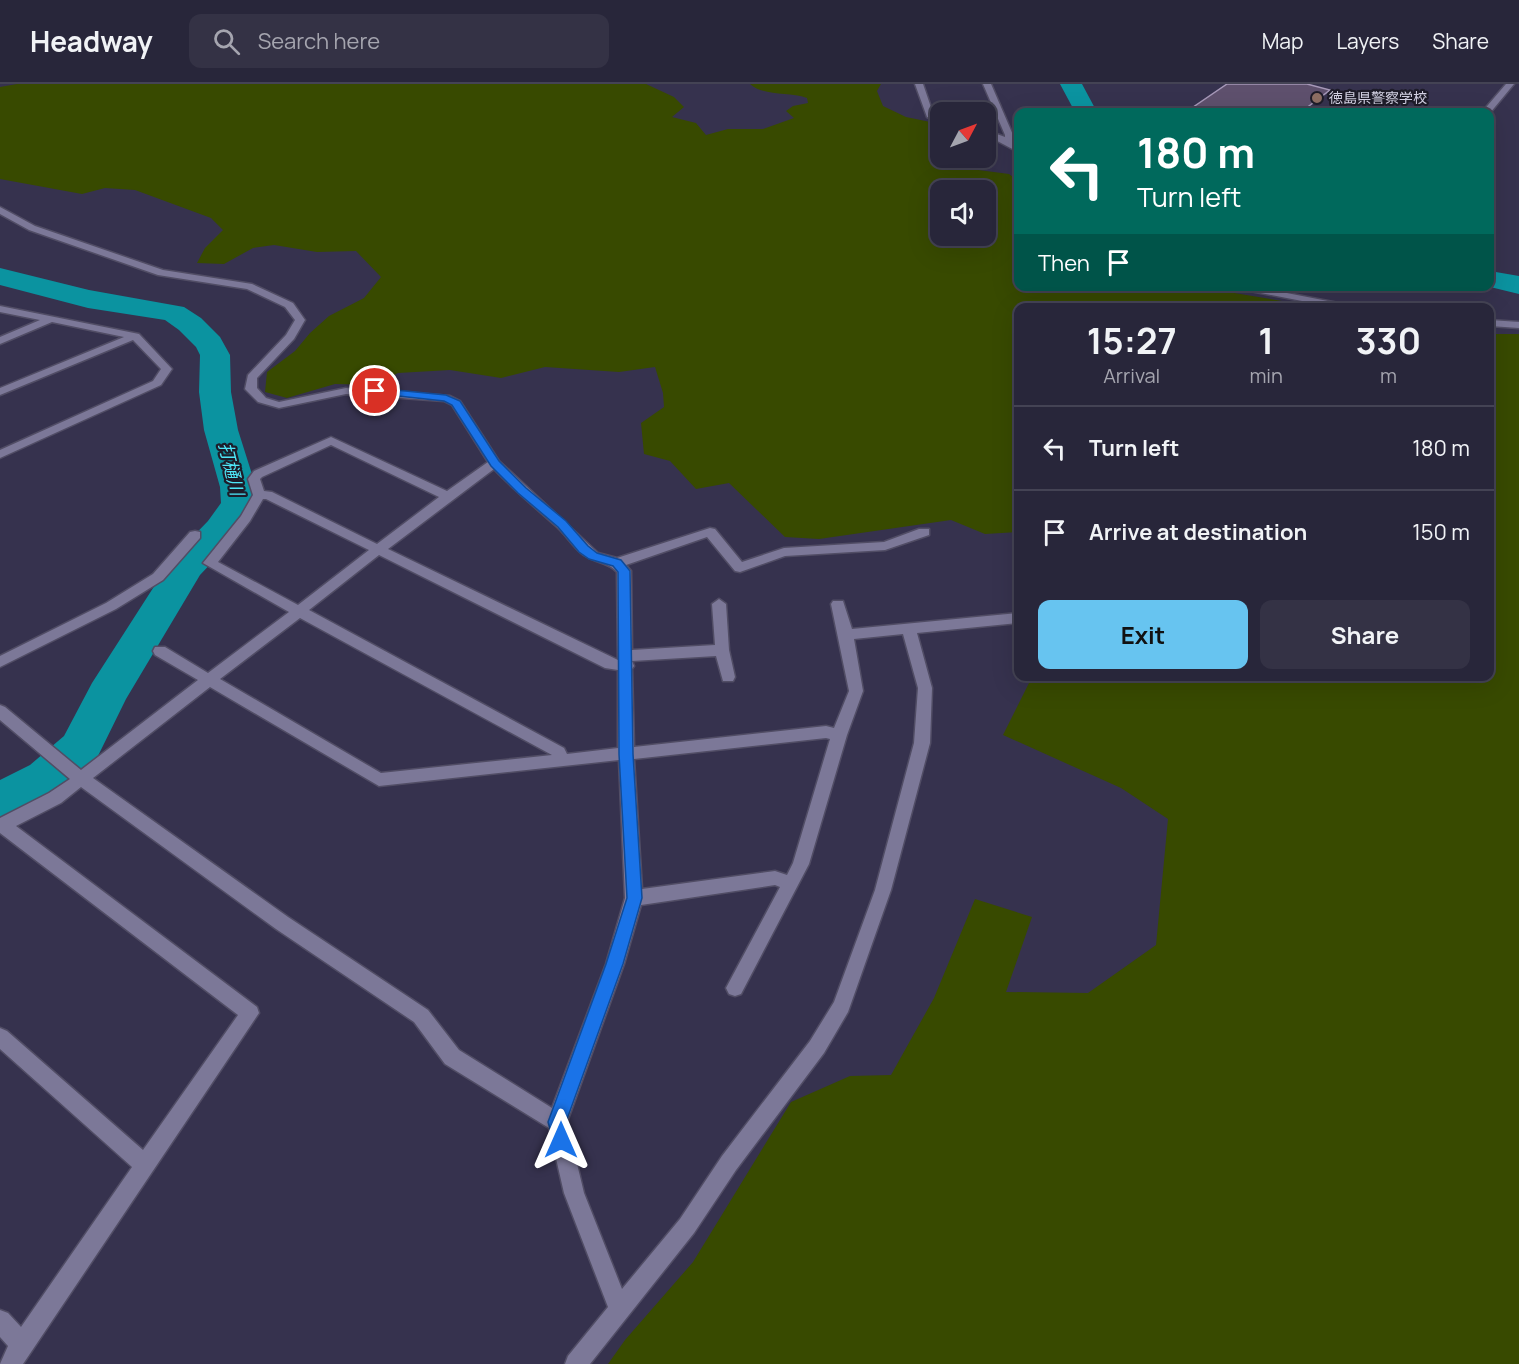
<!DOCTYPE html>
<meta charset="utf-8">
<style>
body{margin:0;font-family:Manrope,"Noto Sans JP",sans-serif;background:#343245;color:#f1f3f6;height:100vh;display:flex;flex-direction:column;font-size:22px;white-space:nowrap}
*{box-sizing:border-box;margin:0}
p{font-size:20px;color:#a5a5af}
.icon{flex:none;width:33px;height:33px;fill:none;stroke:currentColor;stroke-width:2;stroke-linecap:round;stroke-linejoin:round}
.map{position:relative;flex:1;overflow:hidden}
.side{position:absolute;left:1014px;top:219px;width:480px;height:378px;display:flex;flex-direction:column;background:#28263a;border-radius:12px;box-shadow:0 6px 24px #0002,0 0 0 2px #444354}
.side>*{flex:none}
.top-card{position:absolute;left:1014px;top:24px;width:480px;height:183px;border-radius:12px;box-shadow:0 6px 24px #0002,0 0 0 2px #444354;background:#00695c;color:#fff;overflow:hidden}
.needle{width:39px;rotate:49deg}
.buttons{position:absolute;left:930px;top:18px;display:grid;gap:12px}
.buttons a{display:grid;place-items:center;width:66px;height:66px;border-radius:12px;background:#28263a;box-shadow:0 6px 24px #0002,0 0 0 2px #444354;font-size:30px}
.pin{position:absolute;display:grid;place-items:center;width:51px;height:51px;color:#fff;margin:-26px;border:3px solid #fff;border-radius:50%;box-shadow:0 2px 6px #0007}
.me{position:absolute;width:66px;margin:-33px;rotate:0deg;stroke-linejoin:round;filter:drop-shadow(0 0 4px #0008)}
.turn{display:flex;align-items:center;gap:21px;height:126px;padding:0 24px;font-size:27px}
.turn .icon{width:78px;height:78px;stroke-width:2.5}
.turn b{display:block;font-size:42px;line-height:51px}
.then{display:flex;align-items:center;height:57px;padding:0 24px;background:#0003;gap:12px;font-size:22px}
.eta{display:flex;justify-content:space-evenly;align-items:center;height:102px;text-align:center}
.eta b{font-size:36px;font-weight:700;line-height:42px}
.primary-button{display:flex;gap:12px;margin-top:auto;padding:12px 24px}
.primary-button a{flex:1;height:69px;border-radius:12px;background:#67c4f0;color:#111;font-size:24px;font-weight:700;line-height:69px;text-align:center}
.primary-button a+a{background:#343245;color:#f1f3f6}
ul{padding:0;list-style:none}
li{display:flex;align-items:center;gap:18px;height:84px;padding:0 24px;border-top:2px solid #444354}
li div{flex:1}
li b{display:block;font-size:22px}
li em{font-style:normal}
header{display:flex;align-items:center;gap:36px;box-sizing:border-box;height:84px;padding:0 30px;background:#28263a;border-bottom:2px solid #444354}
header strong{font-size:28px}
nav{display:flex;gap:33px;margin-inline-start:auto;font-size:21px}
.search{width:420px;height:54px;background:#343245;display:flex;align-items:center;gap:15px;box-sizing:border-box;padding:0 21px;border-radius:12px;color:#a5a5af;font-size:22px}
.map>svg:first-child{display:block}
.green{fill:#384a00;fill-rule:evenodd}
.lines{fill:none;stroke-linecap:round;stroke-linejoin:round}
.river{fill:#0b93a0;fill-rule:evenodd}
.building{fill:#5e506d;stroke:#a698b8;stroke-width:1.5}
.street-casing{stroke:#514d65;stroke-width:3}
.street{fill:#7c7898;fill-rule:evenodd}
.route{fill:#1a73e8;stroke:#114b97;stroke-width:1.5}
.education-dot{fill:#8d6e63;stroke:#1e1c29;stroke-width:2}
.labels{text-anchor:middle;stroke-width:4.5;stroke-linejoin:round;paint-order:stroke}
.far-poi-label{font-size:14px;fill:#d4d2e4;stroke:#1e1c29;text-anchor:start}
.water-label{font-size:18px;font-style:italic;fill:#4ee5f6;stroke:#1e1c29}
</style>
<header>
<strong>Headway</strong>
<div class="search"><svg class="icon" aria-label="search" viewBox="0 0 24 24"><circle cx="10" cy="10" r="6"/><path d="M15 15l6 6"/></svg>Search here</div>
<nav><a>Map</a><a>Layers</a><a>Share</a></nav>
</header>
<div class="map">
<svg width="1519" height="1280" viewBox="0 0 1519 1280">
<rect width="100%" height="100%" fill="#36324e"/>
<path class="green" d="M 17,0 L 646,0 L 674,13 L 684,23 L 672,33 L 696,39 L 706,51 L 728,45 L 763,45 L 794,34 L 786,27 L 793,22 L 808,19 L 807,14 C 788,7 765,13 750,0 L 881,0 L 877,7 L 883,22 L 906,33 L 940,40 L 940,74 L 963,74 L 963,84 L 1009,90 L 1018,97 L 1018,202 L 1198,203 L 1318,223 L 1018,224 L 1018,448 L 985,450 L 951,436 L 819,455 L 785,453 L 729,399 L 696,405 L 670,377 L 644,370 L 641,339 L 664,323 L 663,309 L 655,283 L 619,288 L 545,283 L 501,294 L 450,286 L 398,289 L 374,301 L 335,300 L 287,314 L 265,308 L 267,288 L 295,267 L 310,249 L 329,232 L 364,214 L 381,193 L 356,167 L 317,168 L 274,161 L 253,164 L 224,180 L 197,179 L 205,164 L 223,146 L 211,134 L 135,106 L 105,104 L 82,110 L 0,95 L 0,3 ZM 986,106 L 986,152 L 940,152 L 940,106 Z
M 1490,250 L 1519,250 L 1519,1280 L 608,1280 L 625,1256 L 693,1178 L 791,1018 L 850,992 L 891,991 L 934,914 L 975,815 L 1032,833 L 1006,908 L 1088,909 L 1156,861 L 1168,735 L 1121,704 L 1003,651 L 1032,593 L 1490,592 Z"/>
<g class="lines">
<path class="river" d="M 1060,0 L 1082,0 L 1097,28 L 1075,28 Z
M 0,184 L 89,206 L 184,223 L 201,234 L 220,253 L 230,271 L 231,308 L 238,346 L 256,403 L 257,420 L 234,455 L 200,491 L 126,615 L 96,676 L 62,707 L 0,737 L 0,696 L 30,681 L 64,652 L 92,599 L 173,473 L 208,437 L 221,419 L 220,403 L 204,346 L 199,308 L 200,271 L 196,263 L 179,246 L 165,236 L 88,224 L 0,201 Z
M 1490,187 L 1519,192 L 1519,210 L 1486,202 L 1490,202 Z"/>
</g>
<path class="building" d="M 1227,0 L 1307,0 L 1330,6 L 1301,28 L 1186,28 Z"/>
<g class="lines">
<defs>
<path id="street" d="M 915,0 L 923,0 L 934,32 L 940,34 L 940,38 L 927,33 Z
M 983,0 L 991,0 L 1013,51 L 1012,57 L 1018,62 L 1018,68 L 986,51 L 986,46 L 1005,53 L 1005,51 Z
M 1506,0 L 1514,0 L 1490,29 L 1482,28 Z
M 0,123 L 35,142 L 163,186 L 252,200 L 293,219 L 305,236 L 294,255 L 257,294 L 257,304 L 266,314 L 279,318 L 346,304 L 450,312 L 460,317 L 499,377 L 598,469 L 617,474 L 710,444 L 715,445 L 742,478 L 784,464 L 884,458 L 919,445 L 929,445 L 929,451 L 885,466 L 785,472 L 740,488 L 735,487 L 707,453 L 626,481 L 631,487 L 632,566 L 715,561 L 712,520 L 719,515 L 726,520 L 729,566 L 735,593 L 733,597 L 723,597 L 716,572 L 632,577 L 634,582 L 632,585 L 634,663 L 826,642 L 834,644 L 849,607 L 831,520 L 833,517 L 843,517 L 852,545 L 1018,529 L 1018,539 L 917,549 L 932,604 L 930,659 L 891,806 L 848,928 L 824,969 L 736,1086 L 694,1149 L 590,1280 L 565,1280 L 568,1272 L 608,1223 L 564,1109 L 549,1044 L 445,980 L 414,938 L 276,845 L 81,703 L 61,719 L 16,742 L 257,923 L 259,929 L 23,1280 L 0,1280 L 8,1262 L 0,1253 L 0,1226 L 8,1229 L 21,1243 L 132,1083 L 0,965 L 0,944 L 7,947 L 143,1066 L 238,931 L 0,749 L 0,734 L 49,709 L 70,695 L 0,636 L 0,621 L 5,623 L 81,686 L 198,596 L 155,571 L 153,567 L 155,563 L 165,563 L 208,589 L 289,528 L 203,479 L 241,432 L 253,411 L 248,395 L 254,387 L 331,353 L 447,407 L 488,378 L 452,321 L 444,317 L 346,310 L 279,324 L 258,318 L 245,305 L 248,291 L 286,251 L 295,236 L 285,223 L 247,205 L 158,191 L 29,146 L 0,130 ZM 331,361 L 439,413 L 377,460 L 272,408 L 264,407 L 260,395 L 262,393 ZM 494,385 C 514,406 535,423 556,442 C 565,450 572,461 581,469 C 592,479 608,477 617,488 L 618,576 L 388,465 ZM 263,415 L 266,415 L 369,466 L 298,521 L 218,478 L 250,437 ZM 379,471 L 605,584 L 618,586 L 618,664 L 567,670 L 564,664 L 309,526 ZM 300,534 L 552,671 L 381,689 L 220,595 ZM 903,550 L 918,604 L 914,659 L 875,806 L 834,918 L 810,957 L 722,1072 L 680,1135 L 622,1205 L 584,1109 L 567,1038 L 624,880 L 641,821 L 775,801 L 780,803 L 726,904 L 729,910 L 735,912 L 741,910 L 809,780 L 847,651 L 863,607 L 854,555 ZM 210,603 L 379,702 L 619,676 L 625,814 L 606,880 L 552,1024 L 459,966 L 428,926 L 288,833 L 93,694 ZM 826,654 L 830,655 L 793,779 L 787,791 L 775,787 L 642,805 L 634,675 Z
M 1225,202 L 1250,202 L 1364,224 L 1338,224 Z
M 0,222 L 139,250 L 172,285 L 161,301 L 0,374 L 0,366 L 153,297 L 161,285 L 133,256 L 0,311 L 0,304 L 124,253 L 52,238 L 0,260 L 0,253 L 40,236 L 0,228 Z
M 1490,236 L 1519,238 L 1519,244 L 1490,242 Z
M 195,447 L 200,448 L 200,454 L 163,496 L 116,525 L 0,583 L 0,572 L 106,519 L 153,490 L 190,448 Z"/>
</defs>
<use href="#street" class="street-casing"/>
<use href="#street" class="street"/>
</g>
<path class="route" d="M 375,304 L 446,311 L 460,317 L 499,377 L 526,404 L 566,437 L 588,462 L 597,469 L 621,476 L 630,487 L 633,670 L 642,814 L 623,880 L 566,1038 L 570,1056 L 568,1062 L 561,1065 L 555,1062 L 548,1038 L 606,880 L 627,814 L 619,670 L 618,488 L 613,482 L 589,475 L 579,468 L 558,443 L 518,409 L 491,382 L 452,321 L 444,317 L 371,309 L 371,305 Z"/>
<circle class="education-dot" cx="1317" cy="14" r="6"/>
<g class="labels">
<g class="far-poi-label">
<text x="1329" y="19">徳島県警察学校</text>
</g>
<g class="water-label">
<text transform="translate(231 385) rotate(76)" y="6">打樋川</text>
</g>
</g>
</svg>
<div class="buttons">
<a><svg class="needle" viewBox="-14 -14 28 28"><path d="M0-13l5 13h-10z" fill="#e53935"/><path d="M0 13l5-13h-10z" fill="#a5a5af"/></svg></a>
<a><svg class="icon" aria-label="sound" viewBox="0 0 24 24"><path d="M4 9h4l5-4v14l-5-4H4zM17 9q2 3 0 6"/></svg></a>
</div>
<div class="pin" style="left:375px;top:307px;background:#d93025"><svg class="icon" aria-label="arrive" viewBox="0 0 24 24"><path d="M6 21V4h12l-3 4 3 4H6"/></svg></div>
<svg class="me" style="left:561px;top:1056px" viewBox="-20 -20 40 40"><path d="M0-17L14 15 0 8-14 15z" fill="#1a73e8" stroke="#fff" stroke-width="4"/></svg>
<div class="top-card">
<div class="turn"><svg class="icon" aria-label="left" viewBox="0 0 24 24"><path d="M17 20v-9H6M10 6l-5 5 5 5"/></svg><div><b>180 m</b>Turn left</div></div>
<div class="then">Then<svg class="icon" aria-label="arrive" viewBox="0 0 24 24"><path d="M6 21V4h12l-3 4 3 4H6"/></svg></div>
</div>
<section class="side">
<div class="eta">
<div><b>15:27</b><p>Arrival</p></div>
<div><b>1</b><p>min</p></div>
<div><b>330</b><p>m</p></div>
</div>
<ul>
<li><svg class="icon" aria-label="left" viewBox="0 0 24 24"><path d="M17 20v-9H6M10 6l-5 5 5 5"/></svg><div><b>Turn left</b></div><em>180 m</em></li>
<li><svg class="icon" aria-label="arrive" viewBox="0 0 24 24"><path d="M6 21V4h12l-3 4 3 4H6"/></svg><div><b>Arrive at destination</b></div><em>150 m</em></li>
</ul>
<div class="primary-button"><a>Exit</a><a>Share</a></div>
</section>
</div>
